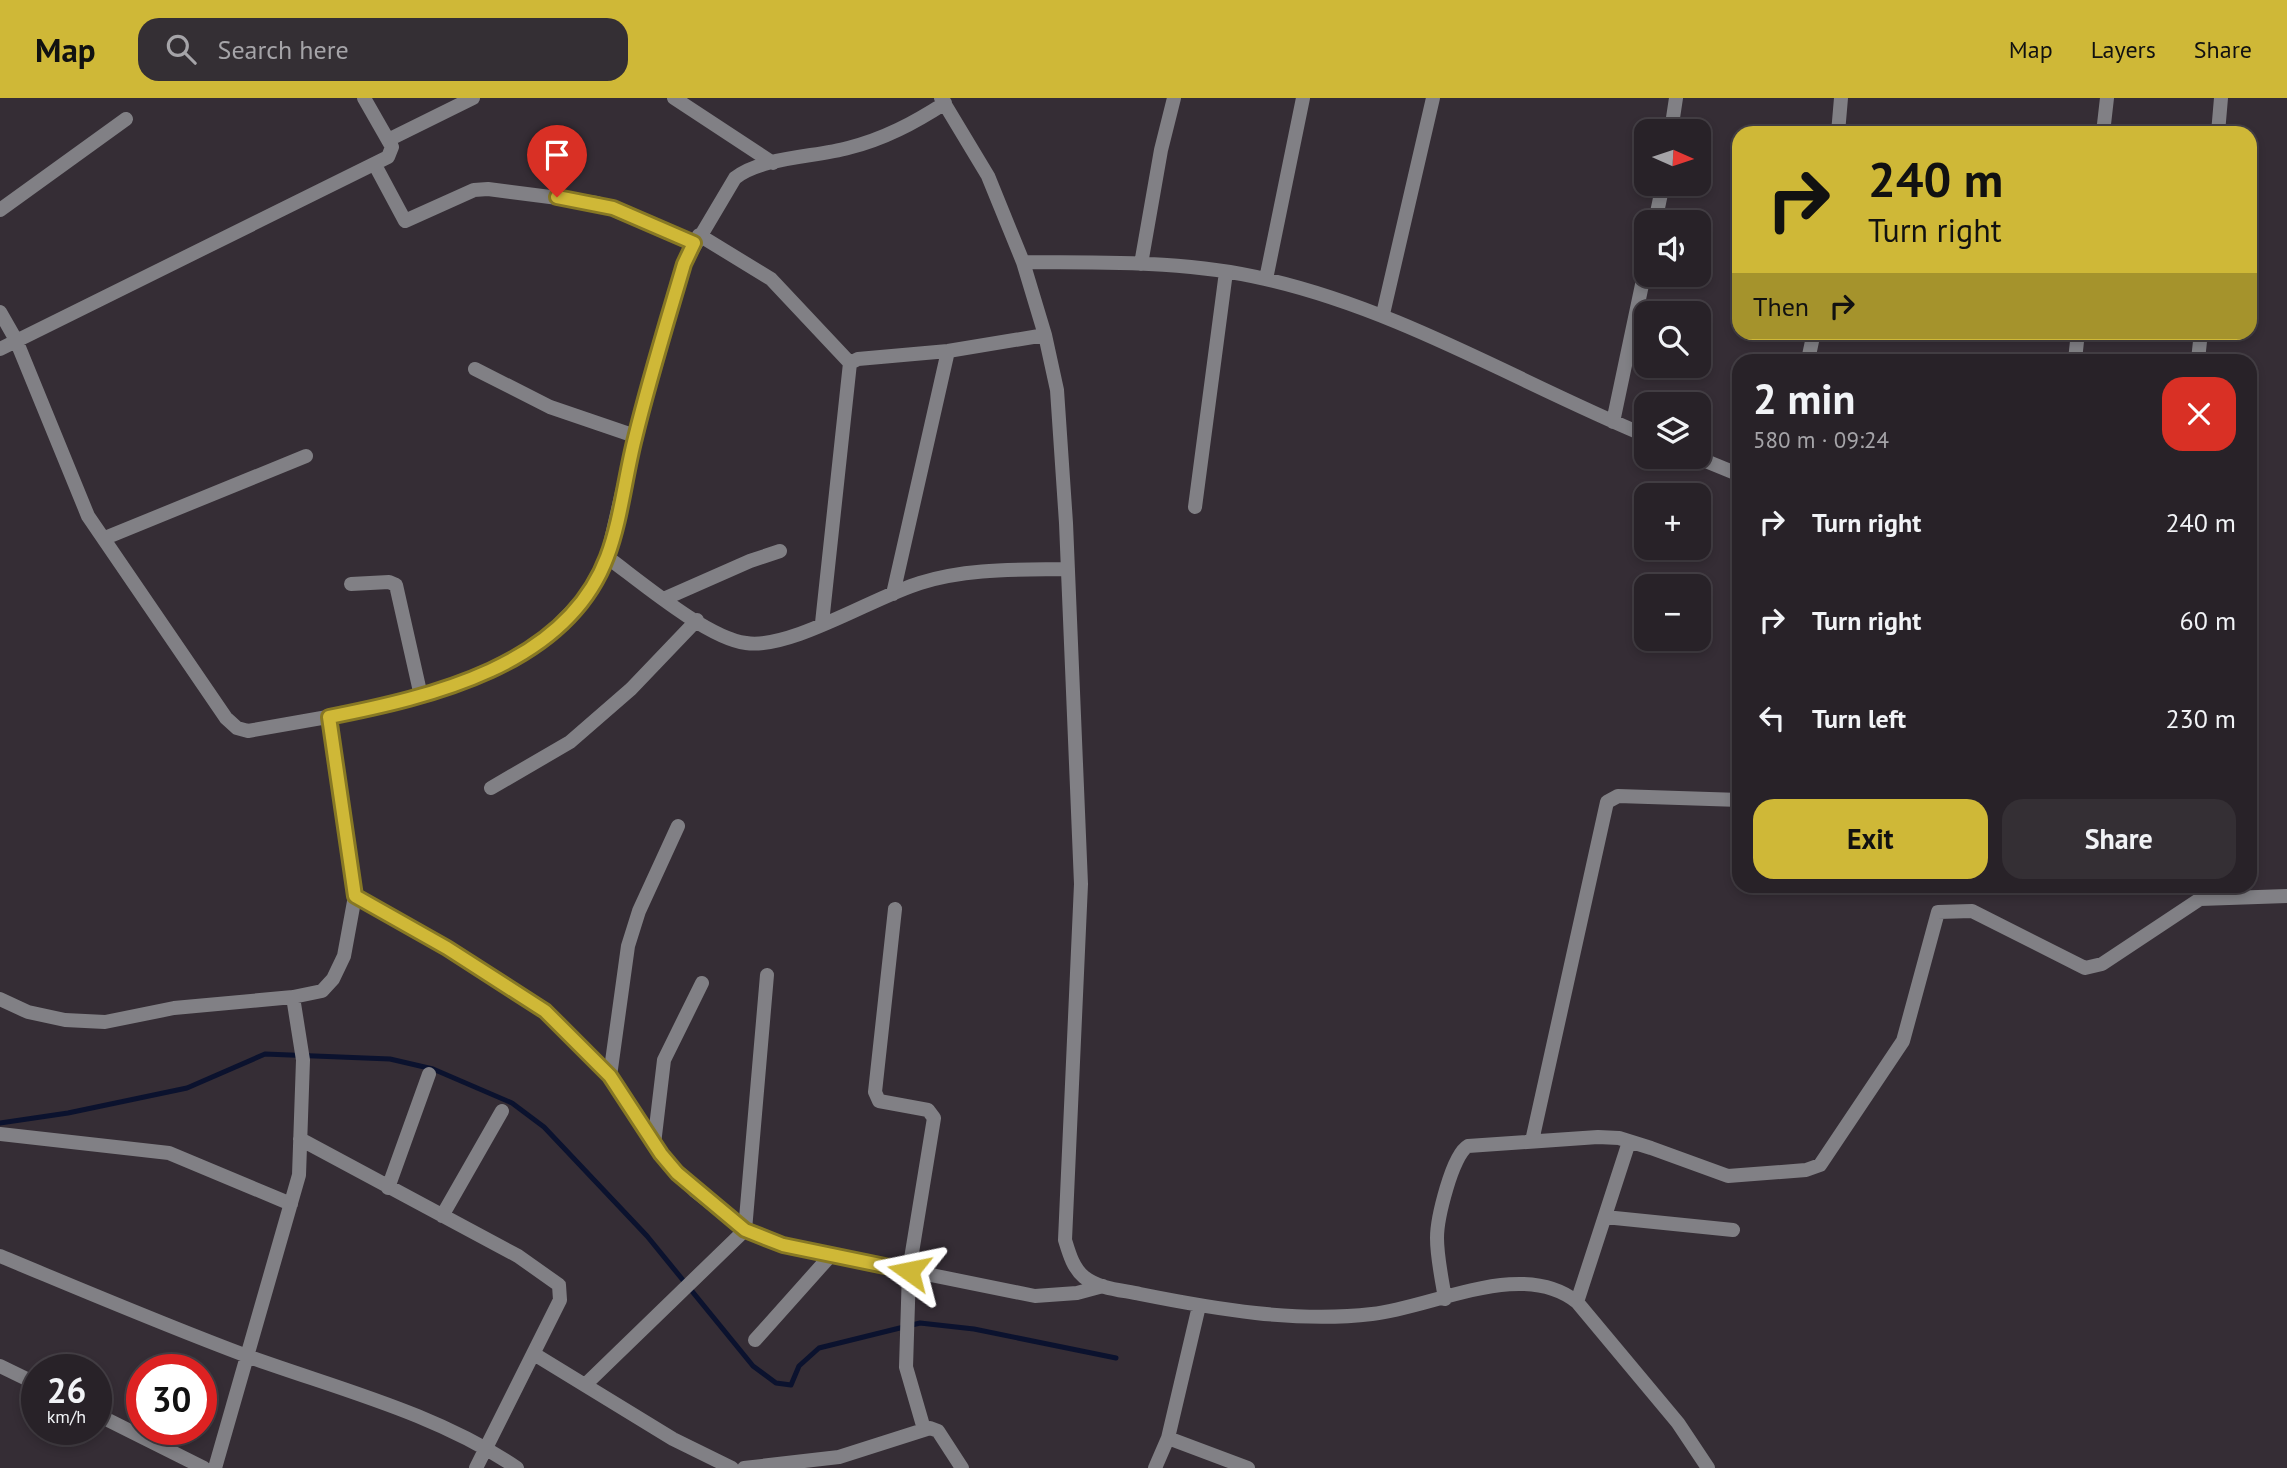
<!DOCTYPE html>
<meta charset="utf-8">
<style>
body{margin:0;font-family:"PT Sans",sans-serif;background:#342f34;color:#f1f3f6;height:100vh;display:flex;flex-direction:column;font-size:26px;white-space:nowrap}
*{box-sizing:border-box;margin:0}
p{font-size:23px;color:#a5a4a8}
.icon{flex:none;width:38px;height:38px;fill:none;stroke:currentColor;stroke-width:2;stroke-linecap:round;stroke-linejoin:round}
.map{position:relative;flex:1;overflow:hidden}
.side{position:absolute;left:1732px;top:256px;width:525px;height:539px;display:flex;flex-direction:column;background:#282228;border-radius:21px;box-shadow:0 4px 10px #0003,0 0 0 2px #443f45}
.side>*{flex:none}
.banner{position:absolute;left:1732px;top:28px;width:525px;height:214px;border-radius:21px;box-shadow:0 4px 10px #0003,0 0 0 2px #443f45;background:#cfb837;color:#111;overflow:hidden}
.needle{width:46px;rotate:93deg}
.buttons{position:absolute;left:1634px;top:21px;display:grid;gap:14px}
.buttons a{display:grid;place-items:center;width:77px;height:77px;border-radius:14px;background:#282228;box-shadow:0 4px 10px #0003,0 0 0 2px #443f45;font-size:35px}
.speed{position:absolute;left:21px;top:1256px;display:flex;gap:14px;font-size:35px;font-weight:700;text-align:center}
.speed>*{display:grid;place-content:center;width:91px;height:91px;border-radius:50%;background:#282228;box-shadow:0 4px 10px #0003,0 0 0 2px #443f45;line-height:1}
.speed small{font-size:18px;font-weight:400}
.speed .limit{border:10px solid #d22;background:#fff;color:#111}
.pin{position:absolute;display:grid;place-items:center;width:60px;height:60px;color:#fff;margin:-72px -30px;border-radius:50% 50% 50% 0;rotate:-45deg;box-shadow:0 0 7px #0007}
.pin .icon{rotate:45deg}
.me{position:absolute;width:77px;margin:-38px;rotate:282deg;stroke-linejoin:round;filter:drop-shadow(0 0 5px #0008)}
.turn{display:flex;align-items:center;gap:24px;height:147px;padding:0 21px;font-size:32px}
.turn .icon{width:91px;height:91px;stroke-width:2.5}
.turn b{display:block;font-size:49px;line-height:60px}
.then{display:flex;align-items:center;height:66px;padding:0 21px;background:#0003;gap:14px;font-size:26px}
.round{display:grid;place-items:center;flex:none;width:74px;height:74px;border-radius:21px;background:#342f34}
.headline{display:flex;align-items:center;justify-content:space-between;height:119px;padding:0 21px}
h1{font-size:42px;font-weight:700;line-height:52px}
.cta{display:flex;gap:14px;margin-top:auto;padding:14px 21px}
.cta a{flex:1;height:80px;border-radius:21px;background:#cfb837;color:#111;font-size:28px;font-weight:700;line-height:80px;text-align:center}
.cta a+a{background:#342f34;color:#f1f3f6}
ul{padding:0;list-style:none}
li{display:flex;align-items:center;gap:21px;height:98px;padding:0 21px}
li div{flex:1}
li b{display:block;font-size:26px}
li em{font-style:normal}
header{display:flex;align-items:center;gap:42px;box-sizing:border-box;height:98px;padding:0 35px;background:#cfb837;color:#111}
header strong{font-size:33px}
nav{display:flex;gap:38px;margin-inline-start:auto;font-size:24px}
.search{width:490px;height:63px;background:#342f34;display:flex;align-items:center;gap:18px;box-sizing:border-box;padding:0 24px;border-radius:21px;color:#a5a4a8;font-size:26px}
.map>svg:first-child{display:block}
.lines{fill:none;stroke-linecap:round;stroke-linejoin:round}
.stream{stroke:#0b122e;stroke-width:5}
.street{stroke:#818085;stroke-width:14}
.route-casing{stroke:#877824;stroke-width:18}
.route{stroke:#cfb837;stroke-width:12}
</style>
<header>
<strong>Map</strong>
<div class="search"><svg class="icon" aria-label="search" viewBox="0 0 24 24"><circle cx="10" cy="10" r="6"/><path d="M15 15l6 6"/></svg>Search here</div>
<nav><a>Map</a><a>Layers</a><a>Share</a></nav>
</header>
<div class="map">
<svg width="2287" height="1370" viewBox="0 0 2287 1370">
<rect width="100%" height="100%" fill="#352d35"/>
<g class="lines">
<path class="stream" d="M 0,1025 L 68,1015 L 187,990 L 265,956 L 390,961 L 433,971 L 512,1005 L 544,1029 L 647,1138 L 753,1268 L 776,1285 L 791,1287 L 799,1268 L 819,1250 L 920,1225 L 974,1231 L 1116,1260"/>
<path class="street" d="M 674,0 L 773,65
M 941,0 L 988,78 L 1023,164 L 1045,237 L 1057,292 L 1066,425 L 1081,786 L 1065,1142 C 1069,1155 1073,1170 1084,1179 C 1099,1191 1122,1192 1140,1196 C 1215,1211 1296,1225 1372,1216 C 1435,1209 1522,1160 1577,1204 L 1678,1325 L 1708,1370
M 1671,33 L 1676,0
M 1838,35 L 1841,0
M 2103,35 L 2107,0
M 2218,35 L 2221,0
M 388,42 L 473,0
M 375,67 L 405,123 L 474,92 L 488,91 L 597,105 L 694,145
M 0,112 L 126,21
M 1655,124 L 1663,86
M 699,137 L 771,181 L 850,265
M 1023,164 C 1103,165 1186,162 1265,181 C 1401,212 1519,285 1647,338
M 1141,166 L 1161,52 L 1174,0
M 1266,181 L 1303,0
M 0,214 L 16,242 L 88,418 L 226,620 L 237,630 L 248,633 L 373,611 L 437,594 L 487,575 L 547,539 L 585,499 L 607,459 L 635,338 L 684,166 L 735,80 C 761,59 816,59 848,50 C 884,41 914,25 945,5
M 1383,216 L 1433,0
M 0,251 L 388,59 L 392,49 L 364,0
M 1808,262 L 1814,234
M 2075,262 L 2078,234
M 2198,262 L 2201,234
M 475,271 L 550,309 L 635,338
M 1613,324 L 1647,163
M 1696,359 L 1740,377
M 1195,409 L 1226,174
M 105,440 L 306,358
M 607,459 C 641,484 707,540 746,545 C 790,552 874,499 920,485 C 968,470 1018,472 1068,471
M 351,486 L 389,484 L 396,487 L 421,598
M 893,496 L 948,253
M 666,500 L 750,463 L 780,453
M 822,525 L 850,265 L 858,261 L 948,253 L 1045,237
M 491,690 L 570,644 L 631,591 L 697,522
M 355,798 L 447,850 L 545,913 L 610,978 L 661,1056 L 695,1093 L 745,1132 L 783,1147 L 1035,1198 L 1077,1195 L 1103,1188
M 895,811 L 875,994 L 879,1003 L 928,1012 L 934,1020 L 909,1173 L 906,1269 L 924,1331
M 0,901 L 28,914 L 65,922 L 105,924 L 174,910 L 293,899 L 322,893 L 333,881 L 344,858 L 355,798 L 329,619
M 610,978 L 628,848 L 639,813 L 678,728
M 0,1036 L 169,1055 L 291,1106
M 300,1041 L 518,1158 L 559,1187 L 560,1202 L 476,1370
M 1532,1043 L 1607,704 L 1618,698 L 1740,702
M 654,1046 L 664,962 L 702,885
M 388,1090 L 429,976
M 442,1118 L 502,1013
M 1605,1119 L 1733,1132
M 0,1158 C 82,1192 164,1227 247,1258 C 338,1291 436,1315 517,1370
M 1445,1201 C 1442,1181 1437,1160 1437,1140 C 1437,1121 1452,1057 1468,1048 L 1598,1039 L 1619,1040 L 1651,1050 L 1728,1078 L 1806,1072 L 1820,1067 L 1903,943 L 1938,814 L 1972,813 L 2085,870 L 2102,866 L 2200,801 L 2287,798
M 1577,1204 L 1629,1044
M 755,1242 L 831,1157
M 534,1256 L 673,1341 L 732,1370
M 0,1268 L 37,1286
M 585,1287 L 745,1132 L 767,877
M 96,1316 L 204,1370
M 1168,1340 L 1248,1370
M 215,1370 L 299,1077 L 303,962 L 293,899
M 744,1370 L 839,1359 L 930,1330 L 938,1333 L 962,1370
M 1155,1370 L 1168,1340 L 1199,1208"/>
</g>
<g class="lines">
<defs>
<path id="route" d="M 557,99 L 613,110 L 694,145 L 684,166 C 667,224 649,282 635,340 C 625,379 621,422 607,459 C 566,568 430,599 329,619 L 355,798 L 447,850 L 545,913 L 610,978 L 661,1056 L 677,1075 L 745,1132 L 783,1147 L 909,1173"/>
</defs>
<use href="#route" class="route-casing"/>
<use href="#route" class="route"/>
</g>
</svg>
<div class="buttons">
<a><svg class="needle" viewBox="-14 -14 28 28"><path d="M0-13l5 13h-10z" fill="#e53935"/><path d="M0 13l5-13h-10z" fill="#a5a4a8"/></svg></a>
<a><svg class="icon" aria-label="sound" viewBox="0 0 24 24"><path d="M4 9h4l5-4v14l-5-4H4zM17 9q2 3 0 6"/></svg></a>
<a><svg class="icon" aria-label="search" viewBox="0 0 24 24"><circle cx="10" cy="10" r="6"/><path d="M15 15l6 6"/></svg></a>
<a><svg class="icon" aria-label="layers" viewBox="0 0 24 24"><path d="M12 4l9 5-9 5-9-5zM3 14l9 5 9-5"/></svg></a>
<a>+</a>
<a>−</a>
</div>
<div class="speed"><div>26<small>km/h</small></div><div class="limit">30</div></div>
<div class="pin" style="left:557px;top:99px;background:#d93025"><svg class="icon" aria-label="arrive" viewBox="0 0 24 24"><path d="M6 21V4h12l-3 4 3 4H6"/></svg></div>
<svg class="me" style="left:909px;top:1173px" viewBox="-20 -20 40 40"><path d="M0-17L14 15 0 8-14 15z" fill="#cfb837" stroke="#fff" stroke-width="4"/></svg>
<div class="banner">
<div class="turn"><svg class="icon" aria-label="right" viewBox="0 0 24 24"><path d="M7 20v-9h11M14 6l5 5-5 5"/></svg><div><b>240 m</b>Turn right</div></div>
<div class="then">Then<svg class="icon" aria-label="right" viewBox="0 0 24 24"><path d="M7 20v-9h11M14 6l5 5-5 5"/></svg></div>
</div>
<section class="side">
<div class="headline"><div><h1>2 min</h1><p>580 m · 09:24</p></div><a class="round" style="background:#d93025;color:#fff"><svg class="icon" aria-label="close" viewBox="0 0 24 24"><path d="M6 6l12 12M18 6L6 18"/></svg></a></div>
<ul>
<li><svg class="icon" aria-label="right" viewBox="0 0 24 24"><path d="M7 20v-9h11M14 6l5 5-5 5"/></svg><div><b>Turn right</b></div><em>240 m</em></li>
<li><svg class="icon" aria-label="right" viewBox="0 0 24 24"><path d="M7 20v-9h11M14 6l5 5-5 5"/></svg><div><b>Turn right</b></div><em>60 m</em></li>
<li><svg class="icon" aria-label="left" viewBox="0 0 24 24"><path d="M17 20v-9H6M10 6l-5 5 5 5"/></svg><div><b>Turn left</b></div><em>230 m</em></li>
</ul>
<div class="cta"><a>Exit</a><a>Share</a></div>
</section>
</div>
